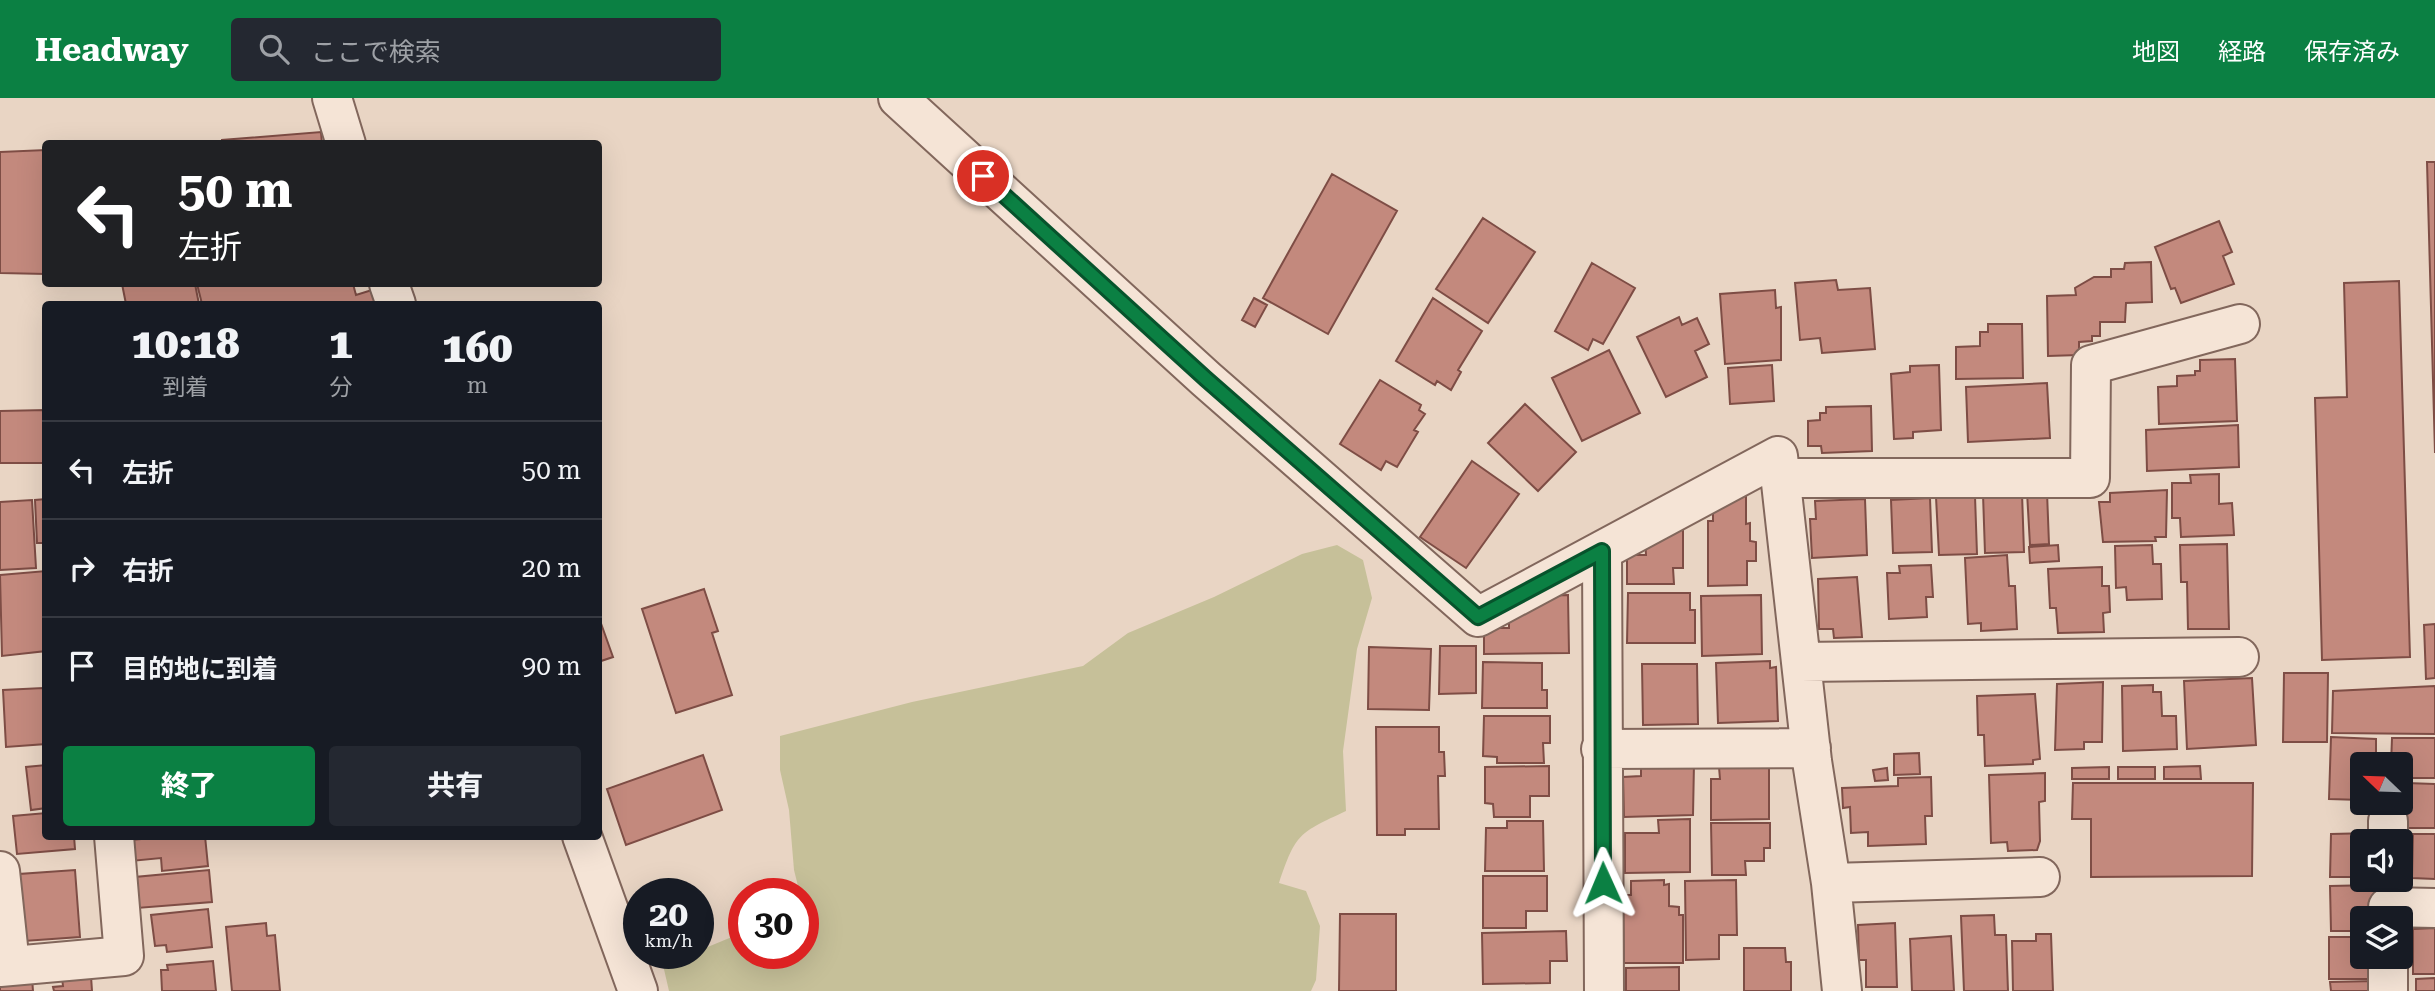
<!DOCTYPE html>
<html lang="ja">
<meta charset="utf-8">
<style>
body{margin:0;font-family:"Roboto Serif","Noto Sans JP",serif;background:#242831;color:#f1f3f6;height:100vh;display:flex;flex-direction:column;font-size:26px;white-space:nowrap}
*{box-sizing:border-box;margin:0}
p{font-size:23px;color:#9ea1a6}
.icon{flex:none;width:38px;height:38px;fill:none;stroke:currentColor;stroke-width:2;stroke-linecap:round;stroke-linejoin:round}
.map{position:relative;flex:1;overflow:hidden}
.side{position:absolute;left:42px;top:203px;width:560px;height:539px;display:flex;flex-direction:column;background:#171b24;border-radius:7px;box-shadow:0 7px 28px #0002}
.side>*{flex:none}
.banner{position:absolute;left:42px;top:42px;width:560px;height:147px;border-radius:7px;box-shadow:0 7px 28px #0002;background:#202124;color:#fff;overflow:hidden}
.needle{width:46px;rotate:293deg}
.fabs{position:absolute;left:2350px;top:654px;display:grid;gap:14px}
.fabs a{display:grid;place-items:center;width:63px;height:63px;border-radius:7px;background:#171b24;box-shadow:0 7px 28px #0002;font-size:35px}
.speed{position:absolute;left:623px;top:780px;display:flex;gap:14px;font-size:35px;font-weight:700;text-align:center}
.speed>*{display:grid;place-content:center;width:91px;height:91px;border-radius:50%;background:#171b24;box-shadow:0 7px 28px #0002;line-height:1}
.speed small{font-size:18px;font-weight:400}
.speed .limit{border:10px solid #d22;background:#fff;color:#111}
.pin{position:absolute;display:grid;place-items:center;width:60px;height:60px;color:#fff;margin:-30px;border:4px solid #fff;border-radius:50%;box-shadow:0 2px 7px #0007}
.me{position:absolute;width:77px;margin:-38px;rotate:359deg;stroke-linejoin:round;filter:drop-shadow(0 0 5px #0008)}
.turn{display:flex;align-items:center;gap:24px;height:147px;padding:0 21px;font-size:32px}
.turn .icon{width:91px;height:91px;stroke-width:2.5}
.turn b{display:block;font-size:49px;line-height:60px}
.eta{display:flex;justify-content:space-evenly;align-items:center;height:119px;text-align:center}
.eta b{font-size:42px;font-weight:800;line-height:49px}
.button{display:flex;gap:14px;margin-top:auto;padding:14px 21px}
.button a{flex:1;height:80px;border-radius:7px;background:#0b8043;color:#fff;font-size:28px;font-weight:800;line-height:80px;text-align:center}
.button a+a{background:#242831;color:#f1f3f6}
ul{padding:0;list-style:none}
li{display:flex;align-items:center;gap:21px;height:98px;padding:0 21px;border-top:2px solid #363941}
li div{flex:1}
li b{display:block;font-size:26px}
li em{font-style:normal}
header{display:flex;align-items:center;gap:42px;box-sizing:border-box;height:98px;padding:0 35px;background:#0b8043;color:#fff}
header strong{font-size:33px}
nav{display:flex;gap:38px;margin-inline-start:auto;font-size:24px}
.search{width:490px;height:63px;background:#242831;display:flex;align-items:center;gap:18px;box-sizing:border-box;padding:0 24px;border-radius:7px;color:#9ea1a6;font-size:26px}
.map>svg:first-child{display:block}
.green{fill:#c6c099}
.building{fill:#c3897d;stroke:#7e4d45;stroke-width:2}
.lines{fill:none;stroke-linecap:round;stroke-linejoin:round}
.minor-casing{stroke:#82675c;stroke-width:42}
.minor{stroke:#f5e4d6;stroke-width:38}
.route-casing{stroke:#07532c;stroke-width:18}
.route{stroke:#0b8043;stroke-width:12}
</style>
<header>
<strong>Headway</strong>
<div class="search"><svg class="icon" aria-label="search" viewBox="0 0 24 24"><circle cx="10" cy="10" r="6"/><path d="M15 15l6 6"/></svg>ここで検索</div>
<nav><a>地図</a><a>経路</a><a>保存済み</a></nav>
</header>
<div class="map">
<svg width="2435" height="893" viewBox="0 0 2435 893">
<rect width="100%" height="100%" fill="#e9d5c4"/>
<path class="green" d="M 1337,447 L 1363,462 L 1372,500 L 1357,551 L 1343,653 L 1346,713 C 1299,735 1296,735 1279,785 L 1306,793 L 1320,828 L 1316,882 L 1311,893 L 669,893 L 663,867 L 698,856 L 698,853 L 744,834 L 744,856 L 803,856 L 803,796 L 800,796 L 794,772 L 789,712 L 780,672 L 780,638 L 912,604 L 1083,568 L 1128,535 L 1214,499 L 1302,456 Z"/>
<path class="building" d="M 321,34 L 322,46 L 222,46 L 222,42 Z
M 46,52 L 46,176 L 0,175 L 0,54 Z
M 2427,64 L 2435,64 L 2435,355 Z
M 1332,76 L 1397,113 L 1328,236 L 1263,200 Z
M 1483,120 L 1535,154 L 1488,225 L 1436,191 Z
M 2219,123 L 2232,154 L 2223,158 L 2234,186 L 2181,205 L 2175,190 L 2171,191 L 2155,149 Z
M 2151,164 L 2152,204 L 2126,205 L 2125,224 L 2100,224 L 2100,238 L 2092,238 L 2092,243 L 2079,244 L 2079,257 L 2048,258 L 2047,198 L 2076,197 L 2075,190 L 2094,179 L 2111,179 L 2111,171 L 2124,171 L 2125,165 Z
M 1592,165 L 1635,190 L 1603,246 L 1593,241 L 1588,252 L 1555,233 Z
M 1836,182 L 1838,192 L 1870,190 L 1875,251 L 1822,255 L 1820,240 L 1800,242 L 1795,185 Z
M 2399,183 L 2410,559 L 2322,562 L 2315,300 L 2347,299 L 2344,185 Z
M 122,186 L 195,186 L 199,206 L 126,206 Z
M 197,186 L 353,186 L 356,197 L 372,192 L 377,206 L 202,206 Z
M 1775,192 L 1776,210 L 1781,209 L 1781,262 L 1725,266 L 1720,196 Z
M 1254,200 L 1267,207 L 1255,229 L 1242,222 Z
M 1433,200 L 1482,233 L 1458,272 L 1461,274 L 1451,292 L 1437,283 L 1435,287 L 1396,263 Z
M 1679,219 L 1682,227 L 1697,220 L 1709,246 L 1695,253 L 1707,279 L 1666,299 L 1637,239 Z
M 1988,226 L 2022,226 L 2023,280 L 1956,281 L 1956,249 L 1980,248 L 1980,234 L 1988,234 Z
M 1609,252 L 1640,315 L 1582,343 L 1552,280 Z
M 2235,261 L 2237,323 L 2159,326 L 2158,289 L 2177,288 L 2177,278 L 2195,277 L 2195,273 L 2200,273 L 2200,262 Z
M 1772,267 L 1774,303 L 1730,306 L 1728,270 Z
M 1939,267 L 1941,332 L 1913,334 L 1913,340 L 1894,341 L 1891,276 L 1910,274 L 1910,268 Z
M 1380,282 L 1421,307 L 1419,312 L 1425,316 L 1414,332 L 1418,334 L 1397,369 L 1386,363 L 1381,372 L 1340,346 Z
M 2047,285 L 2050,340 L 1968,344 L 1966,289 Z
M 1525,306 L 1576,354 L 1538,393 L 1488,345 Z
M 1871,308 L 1872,353 L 1822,355 L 1821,348 L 1808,348 L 1808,323 L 1820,322 L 1820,315 L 1826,315 L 1826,309 Z
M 46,312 L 46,368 L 42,365 L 0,365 L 0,313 Z
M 2238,327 L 2239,369 L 2147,373 L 2146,332 Z
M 1472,363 L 1519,396 L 1466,470 L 1420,439 Z
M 2219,376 L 2219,406 L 2232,405 L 2234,437 L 2181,439 L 2180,420 L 2172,420 L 2172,385 L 2191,385 L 2190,377 Z
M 2167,392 L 2166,439 L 2155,439 L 2156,443 L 2103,444 L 2099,404 L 2110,404 L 2110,395 Z
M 1737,393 L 1746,398 L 1746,426 L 1750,425 L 1750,443 L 1756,444 L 1756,463 L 1747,463 L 1747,487 L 1708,488 L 1708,423 L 1713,423 L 1713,406 Z
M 2027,394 L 2047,394 L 2049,446 L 2030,447 Z
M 2022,395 L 2024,454 L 1985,455 L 1983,396 Z
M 1975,398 L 1977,456 L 1939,457 L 1936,399 Z
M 1930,400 L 1932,454 L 1893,455 L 1891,402 Z
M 46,401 L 46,445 L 37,445 L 35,402 Z
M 1865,401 L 1867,457 L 1812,460 L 1810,421 L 1816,421 L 1815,403 Z
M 32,402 L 36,470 L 0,472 L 0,404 Z
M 1660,431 L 1683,431 L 1683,470 L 1673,470 L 1674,486 L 1627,486 L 1627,457 L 1646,457 L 1645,439 Z
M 2227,446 L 2229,531 L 2188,531 L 2187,484 L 2181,484 L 2180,447 Z
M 2058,447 L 2059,463 L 2030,465 L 2029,449 Z
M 2152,447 L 2153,466 L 2161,466 L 2162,501 L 2127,502 L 2126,489 L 2116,490 L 2115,448 Z
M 2007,457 L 2009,488 L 2015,488 L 2017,531 L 1981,533 L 1981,525 L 1968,526 L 1965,460 Z
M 1931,467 L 1933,499 L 1926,499 L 1927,519 L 1889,521 L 1887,475 L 1900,475 L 1899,468 Z
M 2102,469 L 2102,488 L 2109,488 L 2110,514 L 2103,515 L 2104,534 L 2058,535 L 2056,510 L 2050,510 L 2048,471 Z
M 46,473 L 46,553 L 2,558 L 0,477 Z
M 1857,479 L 1862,539 L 1834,540 L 1833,531 L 1819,531 L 1818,481 Z
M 704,491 L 718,533 L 712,535 L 732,597 L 676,615 L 642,511 Z
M 1628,495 L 1690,495 L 1690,512 L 1695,512 L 1695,545 L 1627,545 Z
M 1568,497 L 1569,555 L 1484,556 L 1484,530 L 1509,530 L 1509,509 L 1535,498 Z
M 1761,497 L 1762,556 L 1702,558 L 1701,498 Z
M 598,517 L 613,559 L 598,564 Z
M 2435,526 L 2435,580 L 2426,581 L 2424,527 Z
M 1440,548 L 1476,548 L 1476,595 L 1439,596 Z
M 1369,549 L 1431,551 L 1429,612 L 1368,611 Z
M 1770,563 L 1770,570 L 1776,569 L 1778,623 L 1718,625 L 1716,565 Z
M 1483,564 L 1542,565 L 1542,592 L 1547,592 L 1547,610 L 1482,610 Z
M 1642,566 L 1697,566 L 1698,626 L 1643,627 Z
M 2284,575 L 2328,575 L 2327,644 L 2283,644 Z
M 2252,580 L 2256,647 L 2187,651 L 2184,583 Z
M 2103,584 L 2102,644 L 2084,644 L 2084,651 L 2055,652 L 2057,586 Z
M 2153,587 L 2153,594 L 2161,594 L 2162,618 L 2176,618 L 2177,651 L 2123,653 L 2122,588 Z
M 2435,588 L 2435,636 L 2332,635 L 2333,593 Z
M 43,590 L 46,646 L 6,649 L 3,592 Z
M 2035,596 L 2040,661 L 2033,662 L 2033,666 L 1985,668 L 1984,637 L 1978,637 L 1977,598 Z
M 1484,618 L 1550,618 L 1550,645 L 1543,645 L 1544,665 L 1497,665 L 1497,659 L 1483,658 Z
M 1376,629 L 1439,629 L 1439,654 L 1444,654 L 1445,678 L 1438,678 L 1439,731 L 1405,731 L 1405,737 L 1377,737 Z
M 2331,639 L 2376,641 L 2376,667 L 2362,667 L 2362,702 L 2329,701 Z
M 2392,640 L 2435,640 L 2435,680 L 2401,680 L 2401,667 L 2391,667 Z
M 1919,655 L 1920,676 L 1894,677 L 1894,656 Z
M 703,657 L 722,712 L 626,747 L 607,691 Z
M 1694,665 L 1693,717 L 1624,719 L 1623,679 L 1641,678 L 1641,666 Z
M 46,667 L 46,710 L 31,712 L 26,669 Z
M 1549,668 L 1549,698 L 1530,698 L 1530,719 L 1494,719 L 1493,706 L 1485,705 L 1485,669 Z
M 1769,668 L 1769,721 L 1711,722 L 1711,681 L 1720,681 L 1719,669 Z
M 2200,668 L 2201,681 L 2164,681 L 2164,669 Z
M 2109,669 L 2109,681 L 2072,681 L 2072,670 Z
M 2118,669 L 2155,669 L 2155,681 L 2118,681 Z
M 1887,670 L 1888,682 L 1875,683 L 1873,672 Z
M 2045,675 L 2045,703 L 2039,704 L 2040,743 L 2037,752 L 2008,753 L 2007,744 L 1991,745 L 1989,677 Z
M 1931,679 L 1932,718 L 1925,718 L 1926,746 L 1868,748 L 1868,734 L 1851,735 L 1850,709 L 1843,710 L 1842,690 L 1898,688 L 1898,680 Z
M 2073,685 L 2253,685 L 2252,778 L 2091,779 L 2091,721 L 2072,721 Z
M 2406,685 L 2435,686 L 2435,730 L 2405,730 Z
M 46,715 L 46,738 L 74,738 L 75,751 L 17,756 L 13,718 Z
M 1690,721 L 1690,774 L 1625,775 L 1625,735 L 1659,735 L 1658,722 Z
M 1507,723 L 1543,723 L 1544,773 L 1485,773 L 1486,730 L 1507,730 Z
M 1711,725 L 1770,725 L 1770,750 L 1764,750 L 1764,763 L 1745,763 L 1746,777 L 1712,777 Z
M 2372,735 L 2372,744 L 2362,744 L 2362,779 L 2330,779 L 2331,736 Z
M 2413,736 L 2435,736 L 2435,781 L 2412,780 Z
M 176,738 L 205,738 L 208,768 L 162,773 L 161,760 L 131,763 L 130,742 Z
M 75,772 L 80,839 L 24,843 L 19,776 Z
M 209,772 L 212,804 L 137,810 L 135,779 Z
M 1483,778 L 1547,778 L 1547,813 L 1526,813 L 1526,830 L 1483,830 Z
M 1664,782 L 1664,787 L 1669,786 L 1669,808 L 1679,809 L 1679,817 L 1683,817 L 1683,865 L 1624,865 L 1623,797 L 1631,797 L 1631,783 Z
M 1736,782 L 1737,837 L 1719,837 L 1719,861 L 1686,862 L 1685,783 Z
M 2375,787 L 2375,821 L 2362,821 L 2362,833 L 2331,833 L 2330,788 Z
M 208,811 L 212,849 L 167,854 L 166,847 L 155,848 L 151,817 Z
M 1340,816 L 1396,816 L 1396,893 L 1339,893 Z
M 1994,817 L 1995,837 L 2006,837 L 2008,893 L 1964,893 L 1961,818 Z
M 266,825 L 267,838 L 275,837 L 280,893 L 232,893 L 226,829 Z
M 1895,825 L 1897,889 L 1866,889 L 1866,862 L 1859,862 L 1858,827 Z
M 2435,830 L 2435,876 L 2413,876 L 2413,831 Z
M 1566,833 L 1567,863 L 1550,863 L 1550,885 L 1483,886 L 1482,835 Z
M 2036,836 L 2051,836 L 2053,893 L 2013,893 L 2012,843 L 2036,843 Z
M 1951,838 L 1954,893 L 1912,893 L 1910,841 Z
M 2329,839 L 2362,839 L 2362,859 L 2368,859 L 2368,881 L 2329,881 Z
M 1744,850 L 1785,850 L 1786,864 L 1791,864 L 1791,893 L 1744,893 Z
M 213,863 L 216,893 L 162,893 L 161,872 L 168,872 L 167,867 Z
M 1679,869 L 1679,893 L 1626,893 L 1626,870 Z
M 91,878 L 92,893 L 54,893 L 53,889 L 63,888 L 62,880 Z
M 32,880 L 33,893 L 0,893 L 0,884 Z
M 2435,880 L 2435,893 L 2416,893 L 2416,881 Z
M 2375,883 L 2375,893 L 2331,893 L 2330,884 Z"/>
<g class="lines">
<defs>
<path id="minor" d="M 332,0 L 346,46
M 898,0 L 1206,281 L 1478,519 L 1778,358 L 1812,663 L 1831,785 L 1842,893
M 389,186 L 396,206
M 1781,380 L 2090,380 L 2091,267 L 2240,226
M 1602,453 L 1604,893
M 1801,564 L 2239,559
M 1601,651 L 1811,650
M 2388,723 L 2388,744
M 582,738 L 638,893
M 0,773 L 10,867
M 1831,785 L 2040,779
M 2388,821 L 2388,809 L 2435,810
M 2388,859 L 2388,893
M 0,869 L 124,858 L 114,738"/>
</defs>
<use href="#minor" class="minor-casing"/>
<use href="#minor" class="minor"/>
</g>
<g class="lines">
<defs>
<path id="route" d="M 983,78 L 1206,281 L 1478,519 L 1602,453 L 1603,785"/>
</defs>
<use href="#route" class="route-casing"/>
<use href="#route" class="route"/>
</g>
</svg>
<div class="fabs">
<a><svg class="needle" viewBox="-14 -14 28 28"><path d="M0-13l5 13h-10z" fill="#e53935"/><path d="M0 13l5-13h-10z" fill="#9ea1a6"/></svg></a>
<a><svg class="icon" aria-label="sound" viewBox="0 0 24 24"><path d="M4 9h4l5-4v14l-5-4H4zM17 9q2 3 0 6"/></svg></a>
<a><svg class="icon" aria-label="layers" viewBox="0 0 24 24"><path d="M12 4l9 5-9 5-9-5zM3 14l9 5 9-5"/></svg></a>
</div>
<div class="speed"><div>20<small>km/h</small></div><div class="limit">30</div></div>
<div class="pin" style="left:983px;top:78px;background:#d93025"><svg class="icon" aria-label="arrive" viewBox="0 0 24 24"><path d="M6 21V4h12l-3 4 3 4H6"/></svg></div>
<svg class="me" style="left:1603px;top:785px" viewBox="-20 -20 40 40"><path d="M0-17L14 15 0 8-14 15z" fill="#0b8043" stroke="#fff" stroke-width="4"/></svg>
<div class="banner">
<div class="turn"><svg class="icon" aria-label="left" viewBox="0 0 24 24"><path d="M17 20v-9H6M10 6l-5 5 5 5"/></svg><div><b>50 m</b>左折</div></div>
</div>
<section class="side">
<div class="eta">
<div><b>10:18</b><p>到着</p></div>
<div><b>1</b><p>分</p></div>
<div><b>160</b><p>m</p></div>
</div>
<ul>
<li><svg class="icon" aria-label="left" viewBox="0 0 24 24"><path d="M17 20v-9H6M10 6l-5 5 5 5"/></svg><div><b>左折</b></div><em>50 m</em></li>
<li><svg class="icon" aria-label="right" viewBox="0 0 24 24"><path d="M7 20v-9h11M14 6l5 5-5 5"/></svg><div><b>右折</b></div><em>20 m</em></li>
<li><svg class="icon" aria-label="arrive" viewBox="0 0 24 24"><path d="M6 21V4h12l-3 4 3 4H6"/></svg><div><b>目的地に到着</b></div><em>90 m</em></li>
</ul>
<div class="button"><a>終了</a><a>共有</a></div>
</section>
</div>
